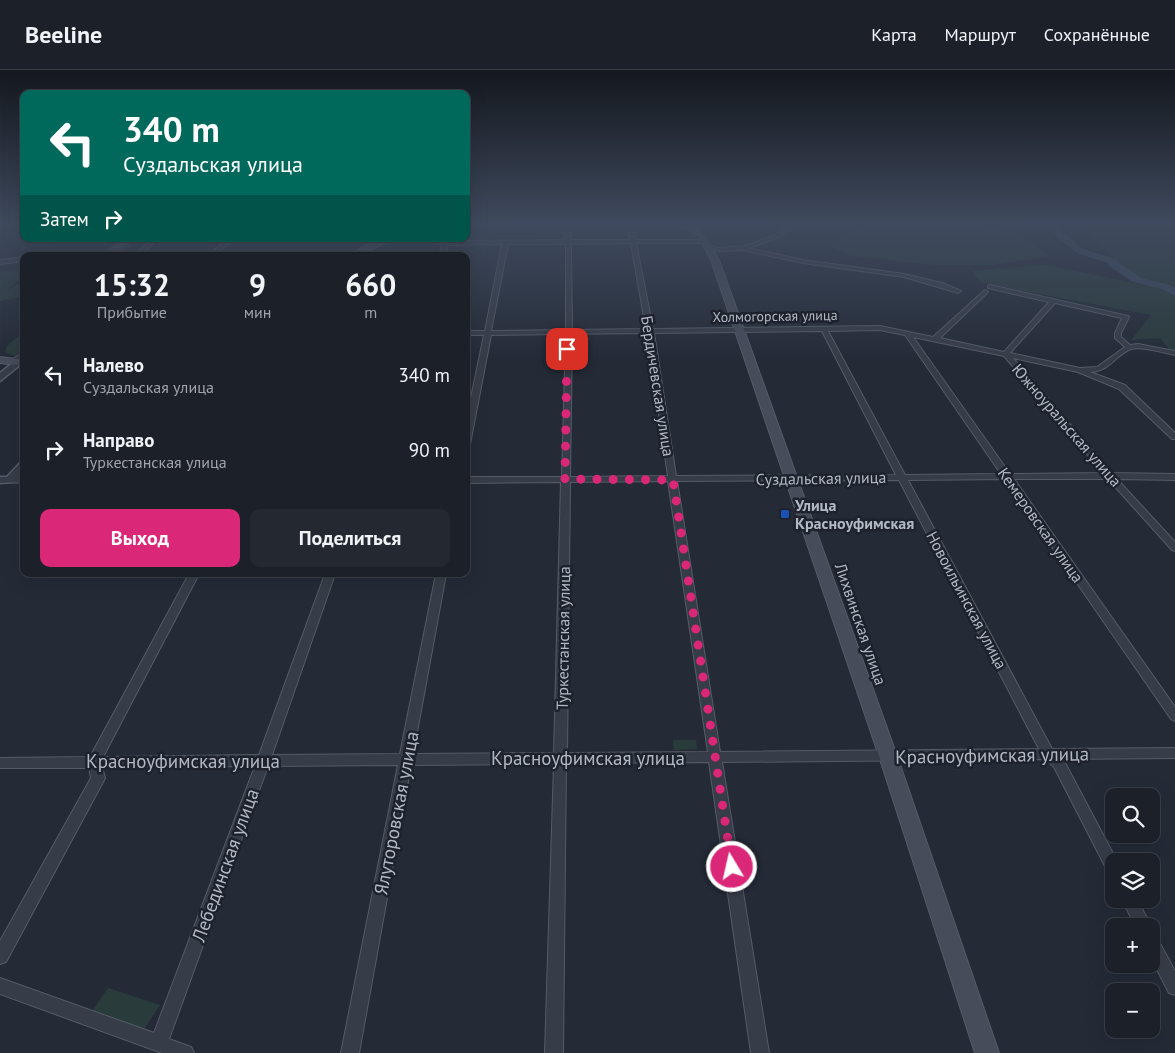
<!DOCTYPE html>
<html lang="ru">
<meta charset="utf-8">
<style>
body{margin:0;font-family:"PT Sans",sans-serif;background:#242831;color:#f1f3f6;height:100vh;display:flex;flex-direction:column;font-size:19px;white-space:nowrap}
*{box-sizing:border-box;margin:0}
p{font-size:16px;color:#a0a3a8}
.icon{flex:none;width:28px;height:28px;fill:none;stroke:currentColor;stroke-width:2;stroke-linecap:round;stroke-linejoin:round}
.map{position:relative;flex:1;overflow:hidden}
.panel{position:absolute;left:20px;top:182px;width:450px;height:325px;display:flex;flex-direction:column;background:#1b2029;border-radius:10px;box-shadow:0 5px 20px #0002,0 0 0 1px #393e46}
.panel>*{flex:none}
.hud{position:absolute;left:20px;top:20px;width:450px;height:152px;border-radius:10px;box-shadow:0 5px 20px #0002,0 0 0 1px #393e46;background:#00695c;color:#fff;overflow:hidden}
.fabs{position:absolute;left:1105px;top:718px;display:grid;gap:10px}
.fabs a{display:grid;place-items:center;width:55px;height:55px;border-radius:10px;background:#1b2029;box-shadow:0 5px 20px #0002,0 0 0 1px #393e46;font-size:25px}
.pin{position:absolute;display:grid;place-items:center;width:42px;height:42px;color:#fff;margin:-21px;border-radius:10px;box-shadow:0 2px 8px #0006}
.me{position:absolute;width:55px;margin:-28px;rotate:351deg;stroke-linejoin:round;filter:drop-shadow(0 0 4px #0008)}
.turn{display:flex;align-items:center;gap:18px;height:105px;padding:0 20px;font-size:22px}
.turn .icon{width:65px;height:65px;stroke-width:2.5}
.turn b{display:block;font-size:35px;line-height:42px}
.then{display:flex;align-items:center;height:48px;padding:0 20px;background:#0003;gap:10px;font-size:19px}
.eta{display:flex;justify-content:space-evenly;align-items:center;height:85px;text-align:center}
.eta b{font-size:30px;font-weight:800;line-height:35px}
.action{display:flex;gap:10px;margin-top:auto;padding:10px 20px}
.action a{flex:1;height:58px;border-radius:10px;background:#db2777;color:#fff;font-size:20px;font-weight:800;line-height:58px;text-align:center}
.action a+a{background:#242831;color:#f1f3f6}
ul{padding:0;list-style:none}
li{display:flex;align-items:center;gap:15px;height:75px;padding:0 20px}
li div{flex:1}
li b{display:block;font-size:19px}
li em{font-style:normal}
header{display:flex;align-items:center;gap:30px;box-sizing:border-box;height:70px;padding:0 25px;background:#1b2029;border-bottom:1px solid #393e46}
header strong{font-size:24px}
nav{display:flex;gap:28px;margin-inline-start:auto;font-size:18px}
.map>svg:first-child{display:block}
.green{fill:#2a3b3c}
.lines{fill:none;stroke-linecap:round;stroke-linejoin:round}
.river{fill:#3b485e;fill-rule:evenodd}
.minor-casing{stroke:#555b66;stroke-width:2}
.tertiary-casing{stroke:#555b66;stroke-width:3}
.secondary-casing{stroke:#555b66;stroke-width:2}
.minor{fill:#373d48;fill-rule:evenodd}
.tertiary{fill:#373d48;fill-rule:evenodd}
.secondary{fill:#464c5a;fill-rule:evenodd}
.wall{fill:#424955}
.shaded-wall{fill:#363c45}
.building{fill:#4d5563;stroke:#363c45}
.route{stroke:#db2777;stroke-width:9;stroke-dasharray:0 16.2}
.transit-dot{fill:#1a4fb4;stroke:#1d222d;stroke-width:2}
.labels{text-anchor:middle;stroke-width:5;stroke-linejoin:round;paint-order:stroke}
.far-street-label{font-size:14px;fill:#b2b8c4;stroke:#1d222d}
.street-label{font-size:16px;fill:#b2b8c4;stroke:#1d222d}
.poi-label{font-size:16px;font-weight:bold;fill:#b2b8c4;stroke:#1d222d;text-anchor:start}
.near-street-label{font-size:19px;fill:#b2b8c4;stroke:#1d222d}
</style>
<header>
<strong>Beeline</strong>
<nav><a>Карта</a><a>Маршрут</a><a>Сохранённые</a></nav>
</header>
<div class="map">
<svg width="1175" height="983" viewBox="0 0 1175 983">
<rect width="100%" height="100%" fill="#242b37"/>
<path class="green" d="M 870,153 L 981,153 L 1022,166 L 1049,186 L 993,195 L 935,195 L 852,186 L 827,175 Z
M 1077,153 L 1175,153 L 1175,282 L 1170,280 L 1160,268 L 1131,270 L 1151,245 L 982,213 L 971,201 L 1045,195 L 1145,215 L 1078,157 Z
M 3,201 L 24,202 L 24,205 L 19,206 L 23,207 L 5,221 L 24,211 L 24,226 L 0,231 L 0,203 Z
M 24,261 L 24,278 L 15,286 L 5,283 L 7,276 Z
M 673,670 L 696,670 L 697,679 L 674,680 Z
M 108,918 L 160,935 L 143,961 L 90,944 Z"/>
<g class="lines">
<path class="river" d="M 1051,153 L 1061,153 L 1061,161 L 1083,179 L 1116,189 L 1118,192 L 1141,208 L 1170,215 L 1175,218 L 1175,226 L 1162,219 L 1133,212 L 1109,196 L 1108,193 L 1077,183 L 1053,164 Z"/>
<defs>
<path id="minor" d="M 564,153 L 570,153 L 571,170 L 630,170 L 627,153 L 633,153 L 636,170 L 707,170 L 707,172 L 705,173 L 636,173 L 653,259 L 880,256 L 933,267 L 985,220 L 988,222 L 987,223 L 940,268 L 1004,282 L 1049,232 L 988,218 L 988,216 L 990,215 L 1128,246 L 1129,247 L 1121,263 L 1121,267 L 1130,275 L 1138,274 L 1175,281 L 1175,285 C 1165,283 1141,276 1131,279 C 1115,285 1111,301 1090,302 L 1125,315 L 1175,363 L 1175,369 L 1172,369 L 1119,319 L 1078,302 L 1013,288 L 1112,403 L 1175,404 L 1175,410 L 1117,409 L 1175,472 L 1175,481 L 1172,480 L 1108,409 L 1014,409 L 1175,637 L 1175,651 L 1171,649 L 1005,409 L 908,410 L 1052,679 L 1175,678 L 1175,688 L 1063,689 L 1117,791 L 1114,791 L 1114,806 L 1109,804 L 1054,697 L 1045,689 L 722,692 L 769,983 L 751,983 L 709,692 L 566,693 L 563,983 L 545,983 L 554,694 L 411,695 L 359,983 L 341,983 L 398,695 L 268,696 L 169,969 L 191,977 L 194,983 L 162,983 L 0,924 L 0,908 L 154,963 L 255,696 L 102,697 L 105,708 L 103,712 L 6,892 L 0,894 L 0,871 L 91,708 L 89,698 L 0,698 L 0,688 L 90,687 L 189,504 L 199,504 L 103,687 L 259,685 L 325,504 L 335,504 L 272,685 L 400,684 L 436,504 L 446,504 L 413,684 L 554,683 L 561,412 L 466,413 L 466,407 L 562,407 L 566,264 L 491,265 L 470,374 L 466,376 L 466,352 L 484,265 L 466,265 L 466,261 L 485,261 L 502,174 L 448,175 L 444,186 L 438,186 L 443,174 L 425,169 L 434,169 L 446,171 L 565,170 ZM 631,173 L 646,259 L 572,260 L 571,174 ZM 508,174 L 566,174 L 566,260 L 491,261 ZM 1055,233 L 1122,248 L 1115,263 L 1115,268 L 1125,277 L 1097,297 L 1080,298 L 1010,283 ZM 880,260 L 905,265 L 1001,404 L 905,405 L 828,261 ZM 822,261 L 896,405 L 676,406 L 654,263 ZM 647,263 L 668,406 L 570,407 L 572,264 ZM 913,267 L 1004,286 L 1103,403 L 1010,404 ZM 899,410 L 1039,679 L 720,682 L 677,411 ZM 668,411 L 708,682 L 567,683 L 570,412 Z
M 706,153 L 715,153 L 693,161 L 690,159 Z
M 800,153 L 807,153 L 772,170 L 748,178 L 803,190 L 904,204 L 942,213 L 961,221 L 958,223 L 904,207 L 803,193 L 742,180 L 720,181 L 705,178 L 708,176 L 720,178 L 745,176 L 768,168 Z
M 152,169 L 158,169 L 139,186 L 133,186 Z
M 227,169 L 233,169 L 214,186 L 208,186 Z
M 24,187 L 24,191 L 0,194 L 0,190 Z
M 24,282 L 24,288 L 17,294 L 11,294 L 11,290 Z
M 10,407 L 24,407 L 24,413 L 7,412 L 6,410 Z
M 1122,829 L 1137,829 L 1151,856 L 1135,856 Z
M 1151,863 L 1156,866 L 1175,901 L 1175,925 L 1169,923 L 1151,888 Z"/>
<path id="tertiary" d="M 18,289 L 22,292 L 21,294 L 0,311 L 0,303 Z
M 24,392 L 24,402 L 14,412 L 0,413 L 0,407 L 7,407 L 20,393 Z"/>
<path id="secondary" d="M 676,153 C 700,153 708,171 719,190 L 897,686 L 999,983 L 975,983 L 879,686 L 711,190 L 698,166 Z
M 382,169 L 393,169 L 357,186 L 348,186 L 371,172 Z
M 0,287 L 24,290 L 24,296 L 0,293 Z"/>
</defs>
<use href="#minor" class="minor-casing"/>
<use href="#tertiary" class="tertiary-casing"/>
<use href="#secondary" class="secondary-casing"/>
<use href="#minor" class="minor"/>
<use href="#tertiary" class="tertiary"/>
<use href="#secondary" class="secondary"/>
</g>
<path class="wall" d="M 130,172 L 131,176 L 122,184 L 110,184 L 108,179 Z"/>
<path class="shaded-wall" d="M 130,172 L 131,176 L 122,184 L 121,179 Z"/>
<path class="building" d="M 118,172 L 130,172 L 121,179 L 108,179 Z"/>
<linearGradient id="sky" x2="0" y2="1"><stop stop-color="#14181e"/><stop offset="0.53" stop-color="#3f4a5e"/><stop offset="1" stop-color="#3f4a5e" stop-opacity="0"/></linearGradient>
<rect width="1175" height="291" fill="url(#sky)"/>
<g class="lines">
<path class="route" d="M 567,279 L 565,409 L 673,410 L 732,797"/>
</g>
<rect class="transit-dot" x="780" y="439" width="10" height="10" rx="2.5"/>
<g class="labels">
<g class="far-street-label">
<text transform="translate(775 246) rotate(-1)" y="5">Холмогорская улица</text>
</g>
<g class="street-label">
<text transform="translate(658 316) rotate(81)" y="6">Бердичевская улица</text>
<text transform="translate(1067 355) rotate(49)" y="6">Южноуральская улица</text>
<text transform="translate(821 408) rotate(-1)" y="6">Суздальская улица</text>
<text transform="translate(1041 455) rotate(55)" y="6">Кемеровская улица</text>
<text transform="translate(967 530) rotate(62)" y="6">Новоильинская улица</text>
<text transform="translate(861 554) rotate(71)" y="6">Лихвинская улица</text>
<text transform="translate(563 568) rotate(-89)" y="6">Туркестанская улица</text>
</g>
<g class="poi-label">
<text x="795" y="441">Улица<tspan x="795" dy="18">Красноуфимская</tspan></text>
</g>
<g class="near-street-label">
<text transform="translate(992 685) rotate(-1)" y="7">Красноуфимская улица</text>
<text x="588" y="695">Красноуфимская улица</text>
<text x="183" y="698">Красноуфимская улица</text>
<text transform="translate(396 743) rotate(-79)" y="7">Ялуторовская улица</text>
<text transform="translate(225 795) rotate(-70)" y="7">Лебединская улица</text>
</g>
</g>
</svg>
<div class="fabs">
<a><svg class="icon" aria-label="search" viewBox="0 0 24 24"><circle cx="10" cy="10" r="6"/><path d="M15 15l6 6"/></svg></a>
<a><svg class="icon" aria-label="layers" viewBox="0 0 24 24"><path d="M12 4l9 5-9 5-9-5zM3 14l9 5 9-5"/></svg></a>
<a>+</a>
<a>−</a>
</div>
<div class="pin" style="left:567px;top:279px;background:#d93025"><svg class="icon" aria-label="arrive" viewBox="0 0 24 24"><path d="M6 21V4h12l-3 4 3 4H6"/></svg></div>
<svg class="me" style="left:732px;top:797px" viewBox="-20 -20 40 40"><circle r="17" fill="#db2777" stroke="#fff" stroke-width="3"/><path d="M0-11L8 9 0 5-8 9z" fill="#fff"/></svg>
<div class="hud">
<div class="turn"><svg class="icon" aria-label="left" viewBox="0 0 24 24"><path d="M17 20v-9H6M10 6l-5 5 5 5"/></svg><div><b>340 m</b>Суздальская улица</div></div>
<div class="then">Затем<svg class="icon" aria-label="right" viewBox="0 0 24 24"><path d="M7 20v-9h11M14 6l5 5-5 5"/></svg></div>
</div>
<section class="panel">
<div class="eta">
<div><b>15:32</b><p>Прибытие</p></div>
<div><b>9</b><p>мин</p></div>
<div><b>660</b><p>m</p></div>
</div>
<ul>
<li><svg class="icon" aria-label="left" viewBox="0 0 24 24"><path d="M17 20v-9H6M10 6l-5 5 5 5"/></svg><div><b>Налево</b><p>Суздальская улица</p></div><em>340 m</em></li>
<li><svg class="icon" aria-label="right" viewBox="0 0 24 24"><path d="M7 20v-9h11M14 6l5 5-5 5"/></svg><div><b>Направо</b><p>Туркестанская улица</p></div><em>90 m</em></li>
</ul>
<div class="action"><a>Выход</a><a>Поделиться</a></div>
</section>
</div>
